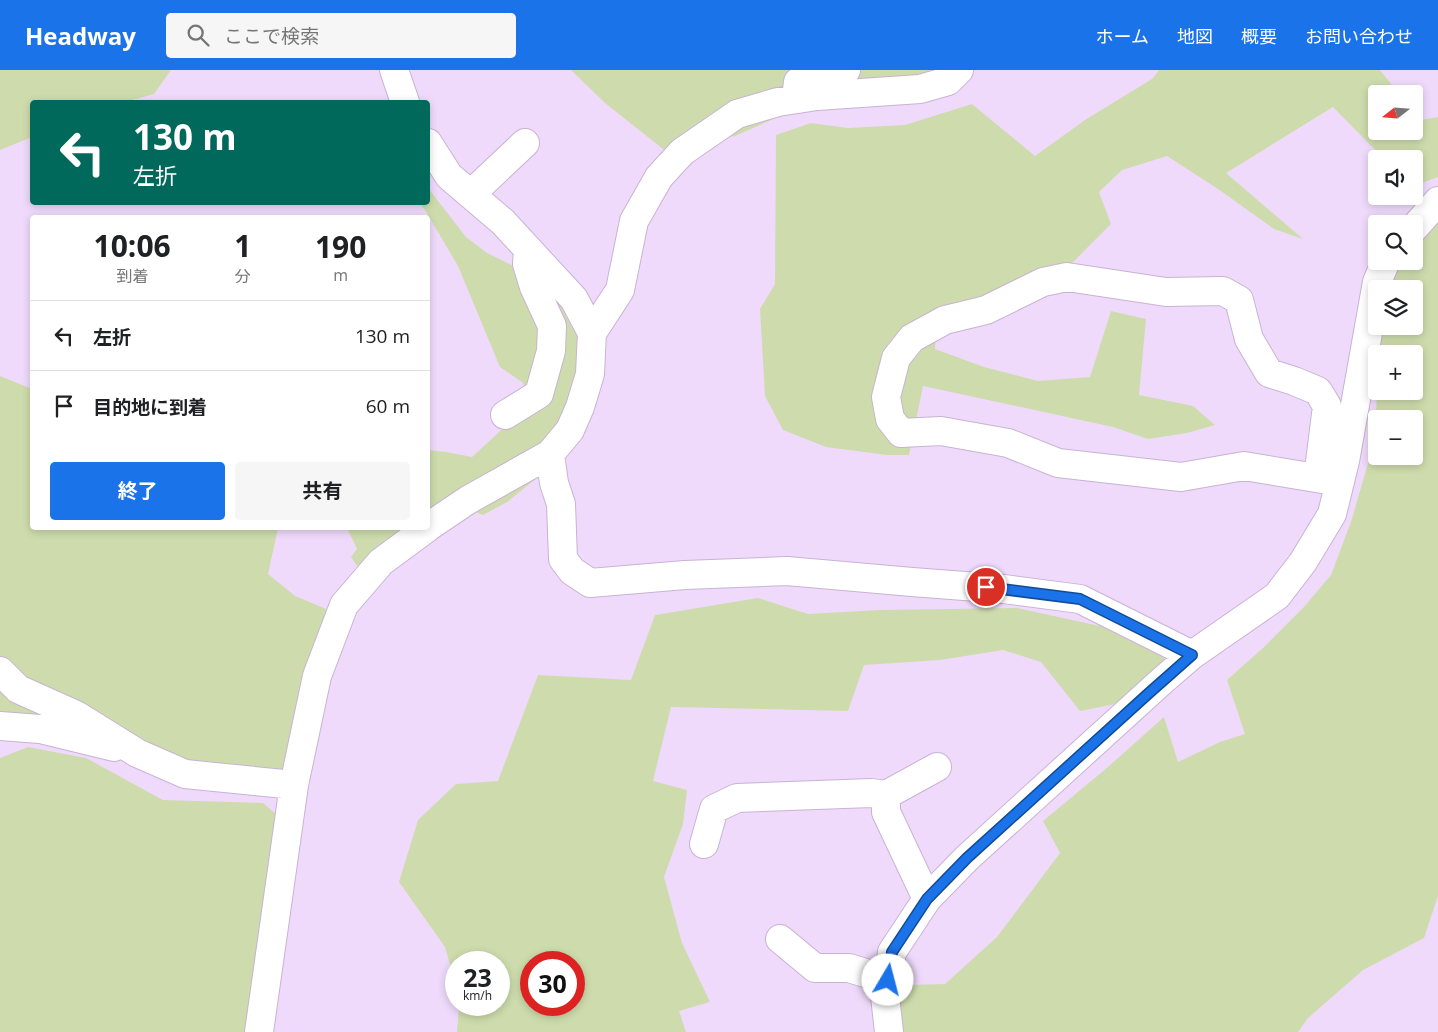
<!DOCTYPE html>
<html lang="ja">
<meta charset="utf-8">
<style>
body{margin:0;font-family:"Open Sans","Noto Sans JP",sans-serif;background:#f6f6f6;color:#202124;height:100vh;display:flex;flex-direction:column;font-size:19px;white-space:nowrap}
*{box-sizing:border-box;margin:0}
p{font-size:16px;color:#757577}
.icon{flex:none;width:28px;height:28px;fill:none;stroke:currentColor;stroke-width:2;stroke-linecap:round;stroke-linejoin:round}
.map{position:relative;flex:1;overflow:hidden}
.drawer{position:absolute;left:30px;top:145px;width:400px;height:315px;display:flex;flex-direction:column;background:#fff;border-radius:5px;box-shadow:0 2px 8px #0003}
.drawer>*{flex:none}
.top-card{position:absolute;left:30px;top:30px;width:400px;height:105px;border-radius:5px;box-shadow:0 2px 8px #0003;background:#00695c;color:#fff;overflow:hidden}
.needle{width:32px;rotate:253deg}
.fabs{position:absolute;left:1368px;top:15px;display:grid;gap:10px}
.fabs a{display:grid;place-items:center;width:55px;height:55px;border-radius:5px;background:#fff;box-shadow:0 2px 8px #0003;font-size:25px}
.speed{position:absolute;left:445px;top:881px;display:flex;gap:10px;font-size:25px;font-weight:700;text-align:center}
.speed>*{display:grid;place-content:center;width:65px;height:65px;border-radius:50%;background:#fff;box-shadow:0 2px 8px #0003;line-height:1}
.speed small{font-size:12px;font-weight:400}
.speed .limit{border:8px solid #d22;background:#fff;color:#111}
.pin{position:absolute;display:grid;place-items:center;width:42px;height:42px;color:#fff;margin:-21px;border:2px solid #fff;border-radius:50%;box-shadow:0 1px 5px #0007}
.me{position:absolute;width:55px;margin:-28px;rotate:8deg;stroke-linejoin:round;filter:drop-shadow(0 0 4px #0008)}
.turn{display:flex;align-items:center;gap:18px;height:105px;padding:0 20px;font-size:22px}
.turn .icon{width:65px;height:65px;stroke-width:2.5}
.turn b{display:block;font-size:35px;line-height:42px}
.eta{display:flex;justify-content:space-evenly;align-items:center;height:85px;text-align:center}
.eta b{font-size:30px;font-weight:700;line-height:35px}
.cta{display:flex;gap:10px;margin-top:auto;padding:10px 20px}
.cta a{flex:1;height:58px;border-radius:5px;background:#1a73e8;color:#fff;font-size:20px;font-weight:700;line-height:58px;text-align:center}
.cta a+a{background:#f6f6f6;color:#202124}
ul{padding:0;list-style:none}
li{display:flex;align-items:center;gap:15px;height:70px;padding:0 20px;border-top:1px solid #e0e0e0}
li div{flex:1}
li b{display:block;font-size:19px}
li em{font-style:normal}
header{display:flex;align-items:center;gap:30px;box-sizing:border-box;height:70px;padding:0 25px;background:#1a73e8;color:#fff}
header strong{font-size:24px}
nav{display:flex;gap:28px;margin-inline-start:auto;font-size:18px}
.search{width:350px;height:45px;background:#f6f6f6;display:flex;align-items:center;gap:12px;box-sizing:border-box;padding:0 18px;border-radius:5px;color:#757577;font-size:19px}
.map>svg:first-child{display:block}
.green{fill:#cedcad;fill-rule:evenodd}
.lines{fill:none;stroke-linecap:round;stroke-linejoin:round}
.minor-casing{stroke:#c8b3d3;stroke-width:30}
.minor{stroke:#fff;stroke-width:28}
.route-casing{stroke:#114b97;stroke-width:12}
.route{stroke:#1a73e8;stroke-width:9}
</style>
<header>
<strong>Headway</strong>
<div class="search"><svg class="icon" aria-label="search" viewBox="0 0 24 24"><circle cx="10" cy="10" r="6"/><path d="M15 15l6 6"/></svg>ここで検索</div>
<nav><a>ホーム</a><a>地図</a><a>概要</a><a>お問い合わせ</a></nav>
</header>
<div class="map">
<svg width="1438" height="962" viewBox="0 0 1438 962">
<rect width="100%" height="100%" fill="#efdafb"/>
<path class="green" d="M 0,0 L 171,0 L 154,24 L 125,32 L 32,32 L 32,67 L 0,80 Z
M 571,0 L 949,0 L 805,35 L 735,66 L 663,79 L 605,33 Z
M 1159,0 L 1380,0 L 1399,24 L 1376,24 L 1376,61 L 1414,61 L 1414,42 L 1421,50 L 1438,47 L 1438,107 L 1414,116 L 1414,89 L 1384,89 L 1333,37 L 1226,103 L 1303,169 L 1274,159 L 1218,119 L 1167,86 L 1122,100 L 1099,122 L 1111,154 L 1068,197 L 936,258 L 935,279 L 984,297 L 1038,311 L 1090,307 L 1111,241 L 1146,249 L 1139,325 L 1193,336 L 1215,355 L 1187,363 L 1148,369 L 1113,357 L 923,316 L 909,385 L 887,385 L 826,377 L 783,360 L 765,326 L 760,239 L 775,214 L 776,65 L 811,53 L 848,58 L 905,55 L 972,34 L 1035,86 L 1085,50 L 1152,9 Z
M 428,118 L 466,167 L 487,183 L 538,208 L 559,233 L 583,278 L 553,395 L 507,432 L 483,445 L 459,436 L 428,454 L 428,380 L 446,382 L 472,387 L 511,351 L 532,329 L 522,312 L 500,297 L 458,196 L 425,140 L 419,133 L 428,132 Z
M 1438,146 L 1438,826 L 1424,868 L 1363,900 L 1308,948 L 1298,962 L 883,962 L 883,935 L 903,915 L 945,914 L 997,867 L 1060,783 L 1043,751 L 1108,697 L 1164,647 L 1178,692 L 1220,672 L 1245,664 L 1227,610 L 1263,578 L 1303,538 L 1331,505 L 1351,452 L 1375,369 L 1377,321 L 1414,321 L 1414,284 L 1378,284 L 1380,256 L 1414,256 L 1414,219 L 1387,219 L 1399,191 L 1414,191 L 1414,171 ZM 1376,349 L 1414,349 L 1414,386 L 1376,386 Z
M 0,306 L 32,319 L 32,458 L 278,458 L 268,504 L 295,526 L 338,544 L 285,707 L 183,692 L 130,668 L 0,595 Z
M 347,458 L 422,458 L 363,504 L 351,487 L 357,479 Z
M 758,528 L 808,544 L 880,540 L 1017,538 L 1123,561 L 1165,589 L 1125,632 L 1080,641 L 1041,592 L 1003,580 L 940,590 L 864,595 L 848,641 L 671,637 L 653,711 L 687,720 L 683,754 L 664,807 L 682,873 L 710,932 L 679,941 L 686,962 L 457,962 L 459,935 L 499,935 L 499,892 L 456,892 L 456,915 L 445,877 L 399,812 L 418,750 L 456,714 L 498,711 L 538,605 L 631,610 L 655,545 ZM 531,892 L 574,892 L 574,935 L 531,935 Z
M 0,617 L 98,670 L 0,664 Z
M 28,677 L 86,688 L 163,730 L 263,733 L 276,744 L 250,962 L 0,962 L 0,688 Z"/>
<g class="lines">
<defs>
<path id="minor" d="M 394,0 L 405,32
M 796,29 L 798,12 L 807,7 L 844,2 L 846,0
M 428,73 L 449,106 L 503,152 L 574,229 L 592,263 L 590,304 L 580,337 L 570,360 L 550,384 L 468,430 L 428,457
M 471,124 L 525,73
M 1414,158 L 1438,131
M 592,263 L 620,220 L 634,151 L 659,107 L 682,82 L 737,44 L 778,32 L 817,26 L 920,19 L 948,11 L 959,0
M 505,345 L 539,324 L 551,281 L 552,256 L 534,217 L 527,194 L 528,180
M 550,384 L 554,413 L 561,434 L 563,489 L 572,501 L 590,513 L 685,505 L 787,501 L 912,512 L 1004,519 L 1080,529 L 1192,585
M 1318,408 L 1327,336 L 1318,321 L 1294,311 L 1269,303 L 1249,269 L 1239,230 L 1223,221 L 1166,222 L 1067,207 L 1043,212 L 986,240 L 945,250 L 912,268 L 896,288 L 886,327 L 890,349 L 901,363 L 941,361 L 1008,373 L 1058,393 L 1181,407 L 1244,396 L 1340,412
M 0,601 L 18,619 L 76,645 L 137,683 L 185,704 L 294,715
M 0,656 L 40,659 L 114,677
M 704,774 L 714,739 L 737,728 L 871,723 L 886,725
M 927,829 L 886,742 L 886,725 L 937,697
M 780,869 L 815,898 L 849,898 L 888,910
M 259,962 L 294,715 L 317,606 L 344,535 L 381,492 L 427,458
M 889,962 L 885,926 L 892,882 L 927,829 L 967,788 L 1163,610 L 1192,585 L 1277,526 L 1303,492 L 1332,444 L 1345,391 L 1377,212 L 1386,191"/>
</defs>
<use href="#minor" class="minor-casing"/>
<use href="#minor" class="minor"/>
</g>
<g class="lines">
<defs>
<path id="route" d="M 888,910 L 892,882 L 927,829 L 967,788 L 1149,623 L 1192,585 L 1080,529 L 986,517"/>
</defs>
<use href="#route" class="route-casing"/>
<use href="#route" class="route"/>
</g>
</svg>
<div class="fabs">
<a><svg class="needle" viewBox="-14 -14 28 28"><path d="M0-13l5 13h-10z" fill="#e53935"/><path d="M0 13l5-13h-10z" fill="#757577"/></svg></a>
<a><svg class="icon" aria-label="sound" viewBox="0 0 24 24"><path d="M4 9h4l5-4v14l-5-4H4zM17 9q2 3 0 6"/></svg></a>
<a><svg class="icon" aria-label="search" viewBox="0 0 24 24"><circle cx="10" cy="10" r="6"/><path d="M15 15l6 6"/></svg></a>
<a><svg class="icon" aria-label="layers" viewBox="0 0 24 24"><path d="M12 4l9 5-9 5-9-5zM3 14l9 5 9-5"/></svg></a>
<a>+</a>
<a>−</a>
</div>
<div class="speed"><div>23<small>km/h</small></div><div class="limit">30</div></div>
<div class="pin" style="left:986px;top:517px;background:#d93025"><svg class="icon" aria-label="arrive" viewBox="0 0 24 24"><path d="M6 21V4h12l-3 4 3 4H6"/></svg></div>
<svg class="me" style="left:888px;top:910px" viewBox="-20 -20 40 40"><circle r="19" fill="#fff"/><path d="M0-13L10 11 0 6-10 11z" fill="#1a73e8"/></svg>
<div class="top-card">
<div class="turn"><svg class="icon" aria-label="left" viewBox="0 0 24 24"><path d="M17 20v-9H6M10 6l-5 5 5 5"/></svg><div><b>130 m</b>左折</div></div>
</div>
<section class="drawer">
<div class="eta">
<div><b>10:06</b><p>到着</p></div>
<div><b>1</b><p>分</p></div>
<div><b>190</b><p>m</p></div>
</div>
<ul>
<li><svg class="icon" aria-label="left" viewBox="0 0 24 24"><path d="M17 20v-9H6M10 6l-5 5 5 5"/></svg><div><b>左折</b></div><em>130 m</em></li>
<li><svg class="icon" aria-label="arrive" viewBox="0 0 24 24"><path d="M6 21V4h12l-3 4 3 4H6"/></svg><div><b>目的地に到着</b></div><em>60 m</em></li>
</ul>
<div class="cta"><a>終了</a><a>共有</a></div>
</section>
</div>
